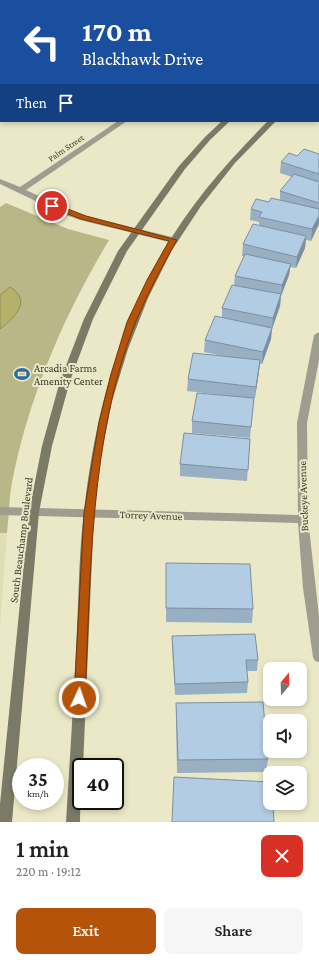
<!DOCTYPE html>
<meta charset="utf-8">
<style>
body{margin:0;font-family:"Crimson Pro",serif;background:#f6f6f6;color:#202124;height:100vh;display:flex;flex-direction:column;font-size:15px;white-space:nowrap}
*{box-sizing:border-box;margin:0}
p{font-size:13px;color:#757577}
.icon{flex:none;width:22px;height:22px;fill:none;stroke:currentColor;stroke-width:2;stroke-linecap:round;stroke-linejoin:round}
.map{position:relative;height:822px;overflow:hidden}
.details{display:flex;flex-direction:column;background:#fff;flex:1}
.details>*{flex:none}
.top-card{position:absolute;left:0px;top:0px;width:319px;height:122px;box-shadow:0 2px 6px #0003;background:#1a4fa0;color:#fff;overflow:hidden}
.needle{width:26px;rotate:19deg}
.controls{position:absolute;left:263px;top:662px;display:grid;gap:8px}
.controls a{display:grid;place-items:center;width:44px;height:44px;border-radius:8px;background:#fff;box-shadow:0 2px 6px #0003;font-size:20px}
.speed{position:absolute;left:12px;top:758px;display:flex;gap:8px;font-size:20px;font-weight:700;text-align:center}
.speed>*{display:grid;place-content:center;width:52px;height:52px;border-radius:50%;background:#fff;box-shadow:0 2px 6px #0003;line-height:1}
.speed small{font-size:10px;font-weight:400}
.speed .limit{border:2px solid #111;border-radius:6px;background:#fff;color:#111}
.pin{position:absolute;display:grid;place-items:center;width:34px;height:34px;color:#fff;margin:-17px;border:2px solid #fff;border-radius:50%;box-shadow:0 1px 4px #0007}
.me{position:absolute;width:44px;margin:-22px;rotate:3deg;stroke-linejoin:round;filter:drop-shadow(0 0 3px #0008)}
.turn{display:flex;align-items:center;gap:14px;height:84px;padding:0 16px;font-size:18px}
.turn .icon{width:52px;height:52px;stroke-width:2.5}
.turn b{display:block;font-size:28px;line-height:34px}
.then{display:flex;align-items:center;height:38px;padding:0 16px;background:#0003;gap:8px;font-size:15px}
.round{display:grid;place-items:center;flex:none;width:42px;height:42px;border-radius:8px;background:#f6f6f6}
.overview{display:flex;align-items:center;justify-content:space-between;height:68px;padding:0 16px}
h1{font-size:24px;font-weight:600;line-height:30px}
.cta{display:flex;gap:8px;margin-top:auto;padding:8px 16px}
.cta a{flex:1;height:46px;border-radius:8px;background:#b45309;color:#fff;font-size:16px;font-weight:600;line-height:46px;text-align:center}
.cta a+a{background:#f6f6f6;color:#202124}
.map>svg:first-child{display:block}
.built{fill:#dfddb3}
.green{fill:#b9b787}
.water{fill:#b5b16a;stroke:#908d57}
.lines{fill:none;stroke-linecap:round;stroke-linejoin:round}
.street{fill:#9e9d8f;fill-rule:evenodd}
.secondary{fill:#7b7a66;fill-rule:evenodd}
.wall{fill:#99afc4}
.shaded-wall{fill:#7d8fa0}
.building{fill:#b2cce4;stroke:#7d8fa0}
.route{fill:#b45309;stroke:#753606}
.labels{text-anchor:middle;stroke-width:4;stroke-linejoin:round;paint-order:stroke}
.far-street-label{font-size:9px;fill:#3a392c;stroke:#eae8c6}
.poi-label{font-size:11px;fill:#3a392c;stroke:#eae8c6;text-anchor:start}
.street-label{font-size:11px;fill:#3a392c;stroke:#eae8c6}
</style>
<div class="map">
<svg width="319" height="822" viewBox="0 0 319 822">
<rect width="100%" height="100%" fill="#eae8c6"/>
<path class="built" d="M 0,533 L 7,533 L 0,627 Z"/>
<path class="green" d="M 6,203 L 68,229 L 109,240 C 64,315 29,396 12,482 C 9,499 9,516 7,533 L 0,533 L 0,207 Z"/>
<path class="water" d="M 10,287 C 33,301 14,318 0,329 L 0,295 Z"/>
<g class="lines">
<path class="street" d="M 0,27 L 1,27 L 1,31 L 0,31 Z
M 118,121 L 127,121 L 26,190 L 69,210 L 86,216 L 176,238 L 176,242 L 173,243 L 80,220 L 63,214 L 0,184 L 0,179 L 20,187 Z
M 319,332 L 319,360 L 307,423 L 308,519 L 319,616 L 319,662 L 315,661 L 313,657 L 303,588 L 298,523 L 0,515 L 0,507 L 298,515 L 297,423 L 314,335 Z"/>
<path class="secondary" d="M 318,49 L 319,49 L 318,54 Z
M 222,121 L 230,121 L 210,140 L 185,169 L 127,251 L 93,319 L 70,381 L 52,446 L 39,512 L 12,822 L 0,822 L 0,804 L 29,512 L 42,446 L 60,381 L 84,319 L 118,251 L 179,166 L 205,137 Z
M 268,121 L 276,121 L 235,163 L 201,206 L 172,250 L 148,298 L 128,349 L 112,401 L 101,456 L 94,512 L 83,767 L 81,767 L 80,822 L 66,822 C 70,758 74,694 77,629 C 79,590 79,551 84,512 C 94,421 117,330 164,250 C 192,202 228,161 268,121 Z"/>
</g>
<path class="wall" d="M 0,0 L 87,0 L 90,1 L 1,1 L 1,10 L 0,9 Z
M 319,154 L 319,224 L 311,241 L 306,240 L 305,248 L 296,268 L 290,267 L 289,275 L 281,296 L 280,306 L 272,329 L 271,339 L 262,364 L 260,364 L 255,398 L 254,398 L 250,438 L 192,433 L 192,421 L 239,397 L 187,391 L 188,379 L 223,356 L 204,352 L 205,340 L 222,317 L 222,308 L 234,285 L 235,276 L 244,256 L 242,256 L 243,244 L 259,226 L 259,222 L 250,220 L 251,209 L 269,202 L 280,200 L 280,191 L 292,177 L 280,173 L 281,162 L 297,156 Z
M 250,439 L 247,481 L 180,476 L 180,464 Z
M 166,563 L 253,609 L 252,623 L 166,622 Z
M 172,636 L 258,660 L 257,671 L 247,671 L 248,682 L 247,693 L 175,695 L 172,646 Z
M 176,703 L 268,759 L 266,772 L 177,773 L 176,717 Z"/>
<path class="shaded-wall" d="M 62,0 L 72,0 L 72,1 L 61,1 Z
M 0,64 L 1,64 L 1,75 L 0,76 Z
M 319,216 L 319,224 L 311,241 L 312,229 Z
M 306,236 L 305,248 L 296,268 L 297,257 Z
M 291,264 L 289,275 L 281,296 L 280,306 L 272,329 L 273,318 L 281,296 L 282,285 Z
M 272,328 L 271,339 L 262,364 L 263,352 Z
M 260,360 L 259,371 L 255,398 L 256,387 Z"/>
<path class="building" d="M 3,0 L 21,0 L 20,1 L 7,1 Z
M 27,0 L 62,0 L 61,1 L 25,1 Z
M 70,0 L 87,0 L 90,1 L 69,1 Z
M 0,39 L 1,39 L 1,64 L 0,64 Z
M 304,149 L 319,154 L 319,174 L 281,162 L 289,153 L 297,156 Z
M 294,174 L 319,182 L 319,203 L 280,191 Z
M 271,198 L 319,209 L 319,216 L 312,229 L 259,217 L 262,212 L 251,209 L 256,199 L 269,202 Z
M 253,224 L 306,236 L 297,257 L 243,244 Z
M 245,254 L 291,264 L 282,285 L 235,276 Z
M 232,285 L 281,294 L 273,318 L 222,308 Z
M 215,316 L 272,328 L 263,352 L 205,340 Z
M 193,353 L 260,360 L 256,387 L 188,379 Z
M 197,393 L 254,398 L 251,427 L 192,421 Z
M 184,433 L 250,439 L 248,470 L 180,464 Z
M 166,563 L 250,564 L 253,609 L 166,608 Z
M 255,634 L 258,660 L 246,660 L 248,682 L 175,684 L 172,636 Z
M 263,702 L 268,759 L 178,760 L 176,703 Z
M 174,777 L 270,782 L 270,803 L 273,803 L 274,822 L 172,822 Z"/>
<path class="route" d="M 50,204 L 55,204 L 86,216 L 177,240 C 162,266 148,293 136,321 C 89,438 91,574 85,698 L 83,702 L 79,703 L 75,702 L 74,698 L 84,513 L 99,422 L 111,374 L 127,322 L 147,280 L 169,241 L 81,219 L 50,207 Z"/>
<defs>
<symbol id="stadium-bare" viewBox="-9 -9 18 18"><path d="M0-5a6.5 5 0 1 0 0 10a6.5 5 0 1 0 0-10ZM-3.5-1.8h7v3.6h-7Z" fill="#2a6ba1" stroke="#eae8c6" stroke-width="2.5" paint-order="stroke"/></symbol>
</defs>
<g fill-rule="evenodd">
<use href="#stadium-bare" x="11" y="363" width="22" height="22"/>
</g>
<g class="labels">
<g class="far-street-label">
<text transform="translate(66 148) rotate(-34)" y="3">Palm Street</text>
</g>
<g class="poi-label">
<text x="34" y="372">Arcadia Farms<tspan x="34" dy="13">Amenity Center</tspan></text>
</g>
<g class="street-label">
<text transform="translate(303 496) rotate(-92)" y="4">Buckeye Avenue</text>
<text transform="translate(151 515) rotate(2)" y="4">Torrey Avenue</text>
<text transform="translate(21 540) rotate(-83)" y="4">South Beauchamp Boulevard</text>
</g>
</g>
</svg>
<div class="controls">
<a><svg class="needle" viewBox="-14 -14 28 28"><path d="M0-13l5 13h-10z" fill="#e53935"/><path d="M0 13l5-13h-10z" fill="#757577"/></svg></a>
<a><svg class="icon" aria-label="sound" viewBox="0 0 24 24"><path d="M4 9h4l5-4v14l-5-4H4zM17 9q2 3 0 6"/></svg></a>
<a><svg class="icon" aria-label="layers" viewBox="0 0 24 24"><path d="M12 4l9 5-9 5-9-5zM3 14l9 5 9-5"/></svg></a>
</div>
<div class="speed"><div>35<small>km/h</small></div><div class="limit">40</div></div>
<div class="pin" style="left:52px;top:206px;background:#d93025"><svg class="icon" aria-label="arrive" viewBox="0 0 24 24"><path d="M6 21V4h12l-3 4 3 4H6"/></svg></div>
<svg class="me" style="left:79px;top:698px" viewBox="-20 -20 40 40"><circle r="17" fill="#b45309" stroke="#fff" stroke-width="3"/><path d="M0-11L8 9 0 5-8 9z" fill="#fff"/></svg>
<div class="top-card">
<div class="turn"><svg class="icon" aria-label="left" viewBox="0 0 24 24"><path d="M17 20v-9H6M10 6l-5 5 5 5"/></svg><div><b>170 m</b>Blackhawk Drive</div></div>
<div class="then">Then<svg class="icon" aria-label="arrive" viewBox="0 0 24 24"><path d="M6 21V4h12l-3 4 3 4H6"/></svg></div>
</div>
</div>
<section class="details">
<div class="overview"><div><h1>1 min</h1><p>220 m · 19:12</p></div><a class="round" style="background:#d93025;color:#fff"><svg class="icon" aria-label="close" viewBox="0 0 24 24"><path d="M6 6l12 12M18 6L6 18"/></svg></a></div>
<div class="cta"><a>Exit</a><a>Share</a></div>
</section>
